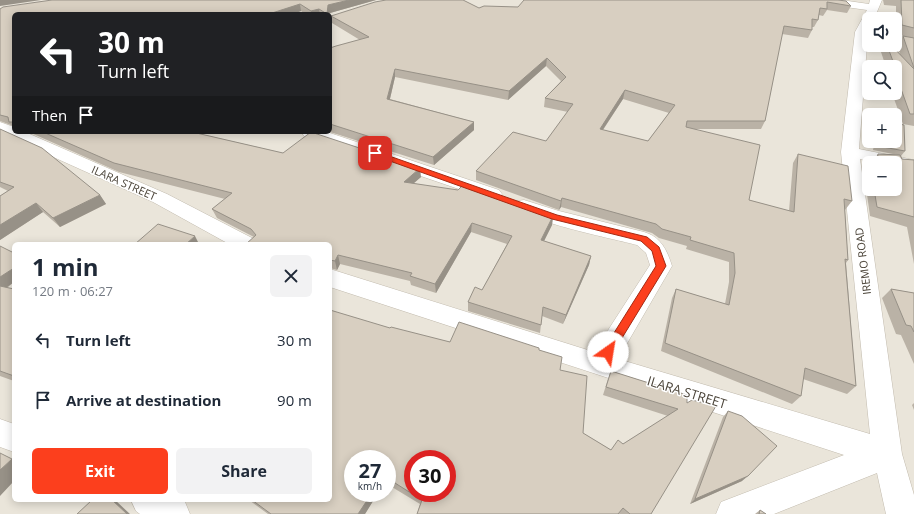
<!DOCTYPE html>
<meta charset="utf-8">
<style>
body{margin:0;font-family:"Open Sans",sans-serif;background:#f2f2f3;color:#1f2937;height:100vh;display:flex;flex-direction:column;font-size:15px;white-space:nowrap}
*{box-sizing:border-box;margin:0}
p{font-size:13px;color:#747a83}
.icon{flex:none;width:22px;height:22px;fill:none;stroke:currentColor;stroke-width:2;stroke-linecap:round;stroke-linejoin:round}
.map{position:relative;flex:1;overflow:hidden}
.sheet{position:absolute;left:12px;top:242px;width:320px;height:260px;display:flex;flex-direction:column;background:#fff;border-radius:6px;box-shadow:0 2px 10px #0003}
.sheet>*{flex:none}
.hud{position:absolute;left:12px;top:12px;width:320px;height:122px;border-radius:6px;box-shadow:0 2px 10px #0003;background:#202124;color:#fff;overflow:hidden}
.controls{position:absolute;left:862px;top:12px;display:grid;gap:8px}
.controls a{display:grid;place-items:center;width:40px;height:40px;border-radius:6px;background:#fff;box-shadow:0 2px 10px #0003;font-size:20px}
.speed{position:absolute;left:344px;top:450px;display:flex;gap:8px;font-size:20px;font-weight:700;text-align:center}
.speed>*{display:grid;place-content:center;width:52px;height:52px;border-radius:50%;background:#fff;box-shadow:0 2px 10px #0003;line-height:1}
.speed small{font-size:10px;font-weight:400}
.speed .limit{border:6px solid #d22;background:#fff;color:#111}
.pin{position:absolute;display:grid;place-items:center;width:34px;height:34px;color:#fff;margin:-17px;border-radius:8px;box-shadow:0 2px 6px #0006}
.me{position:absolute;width:44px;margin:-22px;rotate:32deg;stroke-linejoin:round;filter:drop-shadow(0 0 3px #0008)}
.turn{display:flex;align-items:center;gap:14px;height:84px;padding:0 20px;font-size:18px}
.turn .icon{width:52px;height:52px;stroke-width:2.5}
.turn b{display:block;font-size:28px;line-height:34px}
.then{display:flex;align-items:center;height:38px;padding:0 20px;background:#0003;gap:8px;font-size:15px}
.round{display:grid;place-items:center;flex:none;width:42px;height:42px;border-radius:6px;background:#f2f2f3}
.summary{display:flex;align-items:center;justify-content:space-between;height:68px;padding:0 20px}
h1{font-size:24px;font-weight:700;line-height:30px}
.cta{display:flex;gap:8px;margin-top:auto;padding:8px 20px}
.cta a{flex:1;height:46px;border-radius:6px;background:#fc3f1d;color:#fff;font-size:16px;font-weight:700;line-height:46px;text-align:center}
.cta a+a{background:#f2f2f3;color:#1f2937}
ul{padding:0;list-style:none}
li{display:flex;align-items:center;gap:12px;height:60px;padding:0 20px}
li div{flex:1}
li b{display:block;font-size:15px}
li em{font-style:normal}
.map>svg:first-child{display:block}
.residential{fill:#eae5da;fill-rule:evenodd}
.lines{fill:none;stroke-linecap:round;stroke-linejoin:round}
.minor-casing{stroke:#c2bbae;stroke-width:1}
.minor{fill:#fff;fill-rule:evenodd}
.wall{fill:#bab2a6;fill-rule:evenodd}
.shaded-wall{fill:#979187}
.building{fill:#d8cfc1;stroke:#979187;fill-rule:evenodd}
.route{fill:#fc3f1d;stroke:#a42913}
.labels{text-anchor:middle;stroke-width:3;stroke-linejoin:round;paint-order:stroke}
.street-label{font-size:11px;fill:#4b4439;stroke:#fff}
.near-street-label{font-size:13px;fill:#4b4439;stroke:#fff}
</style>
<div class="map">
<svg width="914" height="514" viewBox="0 0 914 514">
<rect width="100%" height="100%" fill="#f6f3ec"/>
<path class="residential" d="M 0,0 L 914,0 L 914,514 L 0,514 ZM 14,14 L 330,14 L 330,132 L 14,132 ZM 869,19 L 895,19 L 895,45 L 869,45 ZM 869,67 L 895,67 L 895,93 L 869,93 ZM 869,115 L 895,115 L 895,141 L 869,141 ZM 869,163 L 895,163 L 895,189 L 869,189 ZM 14,244 L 330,244 L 330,500 L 14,500 ZM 353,459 L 387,459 L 387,493 L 353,493 ZM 413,459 L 447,459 L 447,493 L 413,493 Z"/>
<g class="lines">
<defs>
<path id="minor" d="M 812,0 L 841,0 L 869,4 L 870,0 L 882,0 L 874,19 L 869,19 L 859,149 L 914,160 L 914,170 L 895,167 L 895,163 L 878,163 L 860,159 L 902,454 L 914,495 L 914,514 L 886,514 L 877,473 L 774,514 L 716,514 L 721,502 L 844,455 L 330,287 L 330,269 L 594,352 L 650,265 L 646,253 L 637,245 C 615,239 524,221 514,206 L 517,201 L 524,200 L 559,211 L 644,232 C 661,237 667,250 672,266 L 618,359 L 870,434 L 841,152 L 855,32 L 867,10 L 817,3 Z
M 895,35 L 914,39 L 914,47 L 895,43 Z
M 0,122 L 14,127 L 14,132 L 25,132 L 167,194 L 254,239 L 257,244 L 229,244 L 153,202 L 0,133 Z
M 302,132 L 327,132 L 499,190 L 502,194 L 499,198 L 492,200 L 485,198 L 304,136 Z
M 0,419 L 14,424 L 14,452 L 0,447 Z
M 131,500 L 180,500 L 185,502 L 190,514 L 140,514 L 136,511 Z"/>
</defs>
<use href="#minor" class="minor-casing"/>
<use href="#minor" class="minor"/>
</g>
<path class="wall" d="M 376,0 L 330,13 L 329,14 L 305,14 L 301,11 L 293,14 L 14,14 L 14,128 L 11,125 L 0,121 L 0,9 Z
M 838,0 L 851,6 L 847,13 L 827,10 L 823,16 L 819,15 L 818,20 L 814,27 L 812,27 L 812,30 L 808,38 L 782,34 L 765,121 L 761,129 L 696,129 L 749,200 L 789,211 L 793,163 L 798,154 L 852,201 L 845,210 L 848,260 L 846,263 L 856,386 L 847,394 L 803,379 L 801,396 L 792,404 L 661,351 L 672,298 L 676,289 L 725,304 L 729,282 L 729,262 L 686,249 L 687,246 L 659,238 L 652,233 L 561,207 L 559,210 L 476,180 L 476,171 L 546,141 L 568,112 L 544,107 L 545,98 L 561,81 L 546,66 L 508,100 L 395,77 L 390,99 L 474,122 L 474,130 L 434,165 L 330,132 L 330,48 L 360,40 L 332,23 L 331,16 L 518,7 ZM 623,99 L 669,113 L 648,141 L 603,130 Z
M 883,0 L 914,0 L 914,126 L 903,124 L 892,93 L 895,93 L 895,67 L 886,67 L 880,49 L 882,45 L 891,45 L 900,54 L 897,45 L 903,36 L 907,37 L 896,34 L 896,6 L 884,5 Z
M 0,129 L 100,195 L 106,204 L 60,227 L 43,212 L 0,240 L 0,196 L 8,191 L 0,187 Z
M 29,132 L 192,132 L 283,153 L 421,177 L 413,183 L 553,216 L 552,225 L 544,241 L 591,256 L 589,265 L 563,324 L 542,316 L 540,333 L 468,311 L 468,302 L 482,290 L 507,244 L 471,232 L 436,293 L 411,285 L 410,281 L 340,264 L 337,270 L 330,268 L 330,244 L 254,237 L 217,218 L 212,209 L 225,199 L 119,172 Z
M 875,141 L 895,141 L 905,151 L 901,156 L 902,159 L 914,160 L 914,264 L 907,227 L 870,216 L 865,180 L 869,174 L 869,189 L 895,189 L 895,163 L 872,163 L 878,154 L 898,155 L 873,150 Z
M 0,246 L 14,282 L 7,288 L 14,289 L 14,381 L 0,376 Z
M 891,289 L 914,293 L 914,364 L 901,335 L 896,334 L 882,298 Z
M 390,328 L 450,342 L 539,350 L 560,370 L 583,433 L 611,450 L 623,444 L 668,416 L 603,395 L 608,379 L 611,371 L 687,395 L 651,514 L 417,514 L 420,504 L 387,484 L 387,459 L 353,493 L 378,493 L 365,514 L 268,514 L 249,500 L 330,500 Z
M 914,403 L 914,410 L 912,405 Z
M 728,411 L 742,481 L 690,504 L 723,417 Z
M 760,510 L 766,514 L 755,514 Z"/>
<path class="shaded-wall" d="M 0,0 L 41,0 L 0,6 Z
M 349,0 L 376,0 L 330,13 L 329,14 L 327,14 L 328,5 Z
M 300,4 L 301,11 L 293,14 L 269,14 Z
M 319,9 L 320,14 L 311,14 L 311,11 Z
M 547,58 L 546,66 L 508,100 L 509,91 Z
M 395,69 L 395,77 L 388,107 L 387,99 Z
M 625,90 L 623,99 L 598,137 L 600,129 Z
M 474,122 L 474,130 L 434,165 L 433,157 Z
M 420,168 L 421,177 L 405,191 L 404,182 Z
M 100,195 L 106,204 L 60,227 L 53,218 Z
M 562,198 L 561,207 L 559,210 L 561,201 Z
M 36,203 L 43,212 L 0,240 L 0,225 Z
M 553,216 L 552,225 L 540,249 L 541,240 Z
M 472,223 L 471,232 L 436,293 L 435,284 Z
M 195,236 L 199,244 L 186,244 Z
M 338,255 L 340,264 L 337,270 L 335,261 Z
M 591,256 L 589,265 L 563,324 L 566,315 Z
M 14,268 L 14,282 L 0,292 L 0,277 Z
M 12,459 L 14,460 L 14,481 L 0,496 L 0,470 Z
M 748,476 L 742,481 L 690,504 L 695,499 Z
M 372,493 L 378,493 L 365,514 L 358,514 Z
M 112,500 L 115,500 L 130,514 L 127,514 Z"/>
<path class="building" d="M 52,0 L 349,0 L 328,5 L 327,14 L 319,9 L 311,11 L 300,4 L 269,14 L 14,14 L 14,122 L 9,122 L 8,117 L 0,115 L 0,9 L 3,7 Z
M 386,0 L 463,0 L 479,8 L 484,6 L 518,7 L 524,0 L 838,0 L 846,1 L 851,6 L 827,2 L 827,9 L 820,8 L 818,20 L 812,19 L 812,30 L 784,26 L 765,121 L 687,121 L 686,127 L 760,145 L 749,200 L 794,212 L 798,154 L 848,166 L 852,201 L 844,199 L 848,260 L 845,259 L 856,386 L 805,368 L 801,396 L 665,343 L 676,289 L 729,305 L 735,273 L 734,253 L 690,240 L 691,237 L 662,229 L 656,224 L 562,198 L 561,201 L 476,171 L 513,132 L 546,141 L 573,104 L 545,98 L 566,77 L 547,58 L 509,91 L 395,69 L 387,99 L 474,122 L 433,157 L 330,124 L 330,48 L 336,46 L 369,37 L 331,16 L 375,2 ZM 625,90 L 675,105 L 648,141 L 600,129 Z
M 901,0 L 914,0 L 914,28 L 902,25 Z
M 903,36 L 914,38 L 914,68 Z
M 887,45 L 891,45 L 914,69 L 914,114 L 910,114 L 896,75 L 898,75 Z
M 895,123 L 904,125 L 905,151 L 877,146 L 877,141 L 895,141 Z
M 0,129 L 42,148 L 100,195 L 53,218 L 36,203 L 0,225 L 0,196 L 14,187 L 0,182 Z
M 43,132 L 192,132 L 283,153 L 311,132 L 420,168 L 404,182 L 458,190 L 464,184 L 553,216 L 541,240 L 591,256 L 566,315 L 543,307 L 541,325 L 468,302 L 475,287 L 482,290 L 512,236 L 472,223 L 435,284 L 410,276 L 412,273 L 338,255 L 335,261 L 330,260 L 330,244 L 246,244 L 256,235 L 251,229 L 212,209 L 232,193 L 114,163 Z
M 878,154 L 900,155 L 902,159 L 914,160 L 914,217 L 877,207 L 874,189 L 895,189 L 895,163 L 877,163 Z
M 158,224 L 195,236 L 186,244 L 135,244 Z
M 0,246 L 14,253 L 14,268 L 0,277 Z
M 0,286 L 14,289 L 14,376 L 0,371 Z
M 891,289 L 914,293 L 914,332 L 911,326 L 906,325 Z
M 330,310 L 390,328 L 391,327 L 450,342 L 459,322 L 539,348 L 539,350 L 562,357 L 560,370 L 587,376 L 583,433 L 611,450 L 618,440 L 623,444 L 678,409 L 606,387 L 611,371 L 687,395 L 687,403 L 692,400 L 716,406 L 651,514 L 630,514 L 623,508 L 618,514 L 417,514 L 422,500 L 387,478 L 387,459 L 353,459 L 353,493 L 372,493 L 358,514 L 271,514 L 252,500 L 330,500 ZM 413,459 L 447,459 L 447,493 L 413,493 Z
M 728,411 L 742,416 L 777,446 L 748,476 L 695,499 Z
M 0,453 L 12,459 L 0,470 Z
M 92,500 L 112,500 L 127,514 L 77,514 Z
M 760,510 L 766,514 L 759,514 Z"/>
<path class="route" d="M 375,151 L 557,215 L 647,237 L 659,247 L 666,266 L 611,356 L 604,356 L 602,352 L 656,266 L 652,251 L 641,241 L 552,219 L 373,155 L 372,153 Z"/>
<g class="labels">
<g class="street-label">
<text transform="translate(124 183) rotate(24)" y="4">ILARA STREET</text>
<text transform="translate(863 261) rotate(-97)" y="4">IREMO ROAD</text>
</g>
<g class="near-street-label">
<text transform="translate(687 392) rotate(17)" y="5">ILARA STREET</text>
</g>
</g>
</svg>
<div class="controls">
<a><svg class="icon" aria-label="sound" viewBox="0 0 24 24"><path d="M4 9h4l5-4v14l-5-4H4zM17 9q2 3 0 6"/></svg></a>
<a><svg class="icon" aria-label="search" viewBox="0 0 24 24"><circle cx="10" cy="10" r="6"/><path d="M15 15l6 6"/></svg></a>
<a>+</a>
<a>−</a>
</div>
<div class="speed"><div>27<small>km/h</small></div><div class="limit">30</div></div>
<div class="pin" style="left:375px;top:153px;background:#d93025"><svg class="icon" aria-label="arrive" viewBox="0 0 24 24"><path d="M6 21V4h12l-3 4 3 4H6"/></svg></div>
<svg class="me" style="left:608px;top:352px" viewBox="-20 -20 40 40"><circle r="19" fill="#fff"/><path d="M0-13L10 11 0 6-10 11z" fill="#fc3f1d"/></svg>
<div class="hud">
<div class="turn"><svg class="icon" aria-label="left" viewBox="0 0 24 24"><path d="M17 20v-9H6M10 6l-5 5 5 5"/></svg><div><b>30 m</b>Turn left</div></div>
<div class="then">Then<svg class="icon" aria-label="arrive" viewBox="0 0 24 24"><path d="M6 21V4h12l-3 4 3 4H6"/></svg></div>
</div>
<section class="sheet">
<div class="summary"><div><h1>1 min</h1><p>120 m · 06:27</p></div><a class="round"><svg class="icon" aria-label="close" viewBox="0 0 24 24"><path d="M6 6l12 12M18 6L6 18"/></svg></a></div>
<ul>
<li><svg class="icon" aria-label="left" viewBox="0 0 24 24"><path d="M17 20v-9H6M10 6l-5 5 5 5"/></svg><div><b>Turn left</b></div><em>30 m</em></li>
<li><svg class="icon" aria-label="arrive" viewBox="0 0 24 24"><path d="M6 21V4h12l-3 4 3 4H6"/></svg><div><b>Arrive at destination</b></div><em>90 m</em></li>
</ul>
<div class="cta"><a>Exit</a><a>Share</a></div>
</section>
</div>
